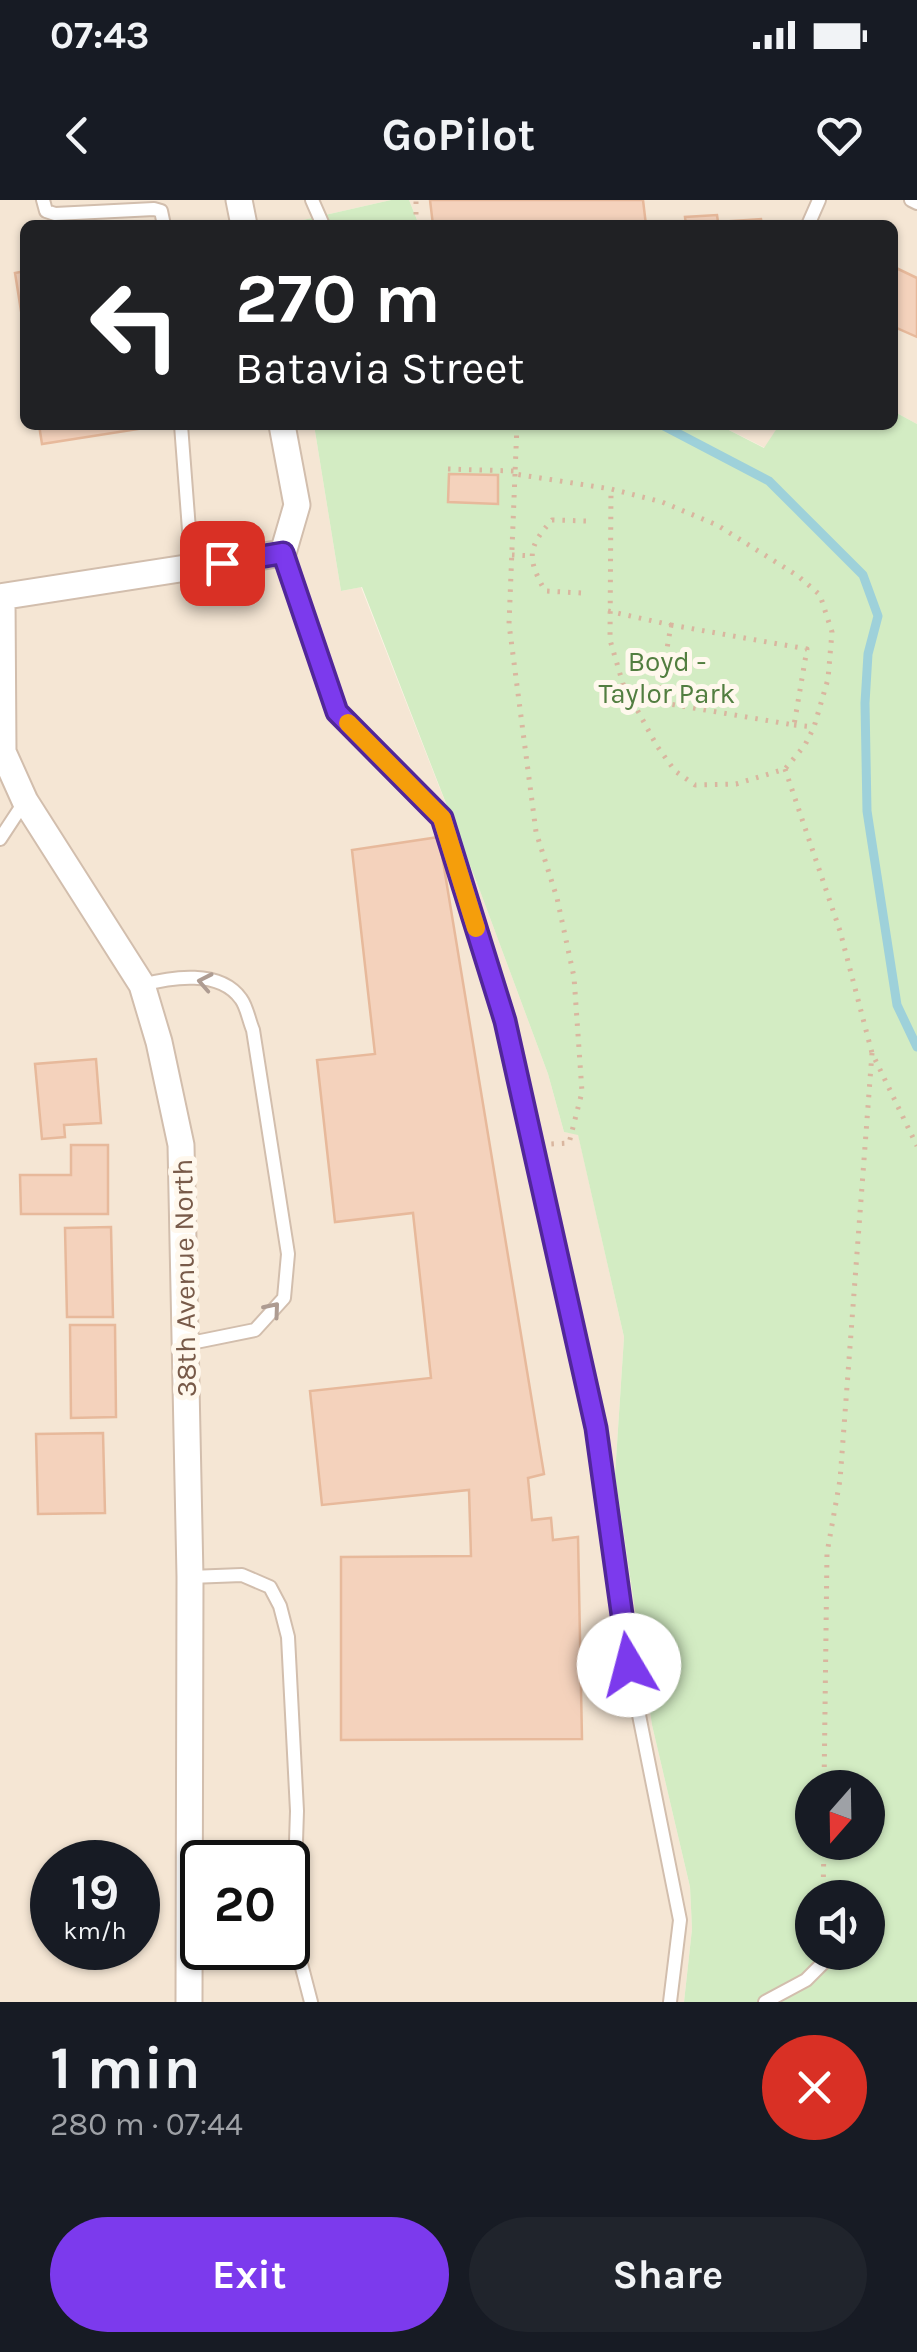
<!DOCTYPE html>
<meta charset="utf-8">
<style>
body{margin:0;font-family:Karla,sans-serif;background:#20242c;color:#f1f3f6;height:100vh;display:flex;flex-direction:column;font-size:38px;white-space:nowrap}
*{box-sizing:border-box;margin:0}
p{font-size:32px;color:#9ea1a6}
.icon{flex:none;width:55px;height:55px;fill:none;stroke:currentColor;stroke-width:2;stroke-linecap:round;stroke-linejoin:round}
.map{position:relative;height:1802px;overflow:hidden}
.drawer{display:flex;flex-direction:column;background:#171b24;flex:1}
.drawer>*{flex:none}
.guide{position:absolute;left:20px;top:20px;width:878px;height:210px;border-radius:15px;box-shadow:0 2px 8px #0004;background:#202124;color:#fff;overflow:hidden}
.needle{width:65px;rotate:200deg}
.buttons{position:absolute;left:795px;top:1570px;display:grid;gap:20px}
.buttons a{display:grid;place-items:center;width:90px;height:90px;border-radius:50%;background:#171b24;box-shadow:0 2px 8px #0004;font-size:50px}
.speed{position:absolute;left:30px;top:1640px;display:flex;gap:20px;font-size:50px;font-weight:700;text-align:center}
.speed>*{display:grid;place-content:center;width:130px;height:130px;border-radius:50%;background:#171b24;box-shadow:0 2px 8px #0004;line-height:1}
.speed small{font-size:25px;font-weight:400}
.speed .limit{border:5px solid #111;border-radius:15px;background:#fff;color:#111}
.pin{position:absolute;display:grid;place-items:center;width:85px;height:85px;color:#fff;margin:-42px;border-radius:20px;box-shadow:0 5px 15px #0006}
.me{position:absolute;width:110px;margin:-55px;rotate:352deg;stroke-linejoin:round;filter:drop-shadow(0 0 8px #0008)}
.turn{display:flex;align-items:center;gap:35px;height:210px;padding:0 50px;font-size:45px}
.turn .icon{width:130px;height:130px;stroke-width:2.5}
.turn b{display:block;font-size:70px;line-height:85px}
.round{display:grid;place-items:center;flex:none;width:105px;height:105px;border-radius:52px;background:#20242c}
.summary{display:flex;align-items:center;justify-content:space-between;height:170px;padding:0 50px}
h1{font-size:60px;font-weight:700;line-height:75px}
.button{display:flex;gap:20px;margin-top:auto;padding:20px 50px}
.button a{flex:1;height:115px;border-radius:60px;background:#7c3aed;color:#fff;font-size:40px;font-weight:700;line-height:115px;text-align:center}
.button a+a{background:#20242c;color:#f1f3f6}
.status{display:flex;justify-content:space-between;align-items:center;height:70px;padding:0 50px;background:#171b24;direction:ltr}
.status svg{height:28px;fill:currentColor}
header{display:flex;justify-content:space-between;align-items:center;height:130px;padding:0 50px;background:#171b24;font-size:45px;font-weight:700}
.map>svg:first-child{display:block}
.residential{fill:#f5e6d4;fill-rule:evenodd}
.green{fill:#d3ecc3;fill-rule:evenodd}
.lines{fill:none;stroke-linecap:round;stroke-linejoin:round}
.stream{stroke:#9ed1da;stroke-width:9}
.building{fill:#f4d2bc;stroke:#e7b99b;stroke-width:2.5}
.service-casing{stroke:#d2bead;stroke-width:16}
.minor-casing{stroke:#d2bead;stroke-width:29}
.path{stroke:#d9b69f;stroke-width:5;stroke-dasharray:2.5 8;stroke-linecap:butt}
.service{stroke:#fff;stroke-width:12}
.minor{stroke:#fff;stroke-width:25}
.oneway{stroke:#ae9c92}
.route-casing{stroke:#51269a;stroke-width:25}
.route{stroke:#7c3aed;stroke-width:18}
.slow{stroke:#f59e0b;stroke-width:18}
.labels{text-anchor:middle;stroke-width:10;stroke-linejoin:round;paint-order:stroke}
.park-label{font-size:28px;fill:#527e40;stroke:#fff8ed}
.street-label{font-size:28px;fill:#785a49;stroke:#fff8ed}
</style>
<div class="status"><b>07:43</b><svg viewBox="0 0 49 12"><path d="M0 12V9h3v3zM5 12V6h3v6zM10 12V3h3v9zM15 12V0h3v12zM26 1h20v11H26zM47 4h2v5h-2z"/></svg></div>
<header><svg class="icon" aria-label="back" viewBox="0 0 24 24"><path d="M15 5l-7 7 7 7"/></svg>GoPilot<svg class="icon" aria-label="heart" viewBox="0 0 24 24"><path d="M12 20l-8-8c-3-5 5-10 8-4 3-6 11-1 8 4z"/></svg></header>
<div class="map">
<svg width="917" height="1802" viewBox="0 0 917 1802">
<rect width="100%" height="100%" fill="#fdf4e6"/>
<path class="residential" d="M 0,0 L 391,0 L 281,25 L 25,25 L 25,225 L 314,225 L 341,391 L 361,387 L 480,691 L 548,874 L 564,932 L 578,934 L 624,1137 L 615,1275 L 652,1525 L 690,1687 L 692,1729 L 684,1802 L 0,1802 ZM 52,1662 L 138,1662 L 138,1748 L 52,1748 ZM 202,1662 L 288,1662 L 288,1748 L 202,1748 Z
M 409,0 L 917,0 L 917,224 L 893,211 L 892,25 L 419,25 Z
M 719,225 L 779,225 L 765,248 Z"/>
<path class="green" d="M 391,0 L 409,0 L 419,25 L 281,25 Z
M 893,211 L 917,224 L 917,1802 L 684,1802 L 692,1729 L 690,1687 L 652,1525 L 615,1275 L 624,1137 L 578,935 L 564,932 L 548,874 L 480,691 L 362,387 L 341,391 L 314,225 L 719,225 L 764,248 L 779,225 L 892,225 ZM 812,1588 L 868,1588 L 868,1642 L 812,1642 ZM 812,1698 L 868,1698 L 868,1752 L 812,1752 Z"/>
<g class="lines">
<path class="stream" d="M 662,225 L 769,281 L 863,375 L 878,416 L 868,454 L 865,503 L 867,611 L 897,805 L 917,847"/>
</g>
<path class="building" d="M 430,0 L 643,0 L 646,25 L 433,25 Z
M 717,15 L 718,22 L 761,19 L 762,25 L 686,25 L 685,17 Z
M 892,66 L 917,78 L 917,137 L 892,126 Z
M 25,71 L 25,136 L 15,73 Z
M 39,225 L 151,225 L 151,227 L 42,244 Z
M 449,274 L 498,275 L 498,304 L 448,302 Z
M 439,637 L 544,1274 L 528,1278 L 532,1320 L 551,1318 L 553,1340 L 578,1337 L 582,1539 L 341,1540 L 341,1357 L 471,1356 L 469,1290 L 322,1305 L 310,1191 L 431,1178 L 413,1013 L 335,1022 L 317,860 L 375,854 L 352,650 Z
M 96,859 L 101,923 L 64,925 L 65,937 L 42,939 L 35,864 Z
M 71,945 L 108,945 L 108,1014 L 21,1014 L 20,975 L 71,975 Z
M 111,1027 L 113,1117 L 67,1117 L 65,1028 Z
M 70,1125 L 115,1125 L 116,1217 L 71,1218 Z
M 103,1233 L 105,1313 L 38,1314 L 36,1234 Z"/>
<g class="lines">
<defs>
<path id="service" d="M 43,0 L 46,11 L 55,14 L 154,9 L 161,11 L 164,25
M 312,0 L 323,25
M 911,0 L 917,3
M 808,25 L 819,0
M 181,225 L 192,369
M 283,353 L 337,512 L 442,618 L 505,821 L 597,1228 L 629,1465 L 680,1720 L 670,1802
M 0,639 L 25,601
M 142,785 C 171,777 220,769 241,799 C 247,807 249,821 253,830 L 288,1054 L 284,1098 L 255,1130 L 186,1144
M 190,1377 L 242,1375 L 270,1387 L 280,1406 L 288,1437 L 297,1611 L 293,1733 L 311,1802
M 765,1802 L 806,1780 L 834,1752"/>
<path id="minor" d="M 239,0 L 244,25
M 0,397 L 283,353 L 297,305 L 282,225
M 2,398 L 3,552 L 25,601 L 142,785 L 159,842 L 181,945 L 190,1377 L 189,1802"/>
</defs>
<use href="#service" class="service-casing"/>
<use href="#minor" class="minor-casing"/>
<path class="path" d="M 416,25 L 416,0
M 517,225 L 515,274 L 611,289 L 662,302 L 717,325 L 798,376 L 820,395 L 832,432 L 828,479 L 814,527 L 805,545 L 785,569 L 736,584 L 695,585 L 675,571 L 657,546 L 623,484 L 610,440 L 611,289
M 448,269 L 515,271
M 515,274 L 509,424 L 536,632 L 557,698 L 574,777 L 582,892 L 569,943 L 551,944
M 512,355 L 533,356
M 581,393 L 545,391 C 527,358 527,348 552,320 L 587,321
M 608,411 L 671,425
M 671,425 L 807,449 L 794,525 L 658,502 Z
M 794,525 L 814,527
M 785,569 L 840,731 L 872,853 L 917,946
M 824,1588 L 827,1353 L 840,1280 L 872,853
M 823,1698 L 824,1642"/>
<use href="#service" class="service"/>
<use href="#minor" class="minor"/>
</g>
<defs><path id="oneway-chevron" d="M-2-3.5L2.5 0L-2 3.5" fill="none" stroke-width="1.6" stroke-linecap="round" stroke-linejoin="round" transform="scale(2.5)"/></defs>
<g class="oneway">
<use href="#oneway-chevron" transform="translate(205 782) rotate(-169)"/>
<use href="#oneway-chevron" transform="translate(273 1109) rotate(-50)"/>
</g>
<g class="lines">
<defs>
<path id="route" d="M 222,363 L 283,353 L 337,512 L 442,618 L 505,821 L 596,1228 L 629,1465"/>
</defs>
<use href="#route" class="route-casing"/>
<use href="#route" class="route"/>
<path class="slow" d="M 348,523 L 442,618 L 476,728"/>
</g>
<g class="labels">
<g class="park-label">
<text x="667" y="471">Boyd -<tspan x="667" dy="32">Taylor Park</tspan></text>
</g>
<g class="street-label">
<text transform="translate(184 1078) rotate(-91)" y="10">38th Avenue North</text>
</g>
</g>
</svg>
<div class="buttons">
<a><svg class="needle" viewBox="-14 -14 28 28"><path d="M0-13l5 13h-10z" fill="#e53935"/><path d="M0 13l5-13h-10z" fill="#9ea1a6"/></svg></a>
<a><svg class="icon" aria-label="sound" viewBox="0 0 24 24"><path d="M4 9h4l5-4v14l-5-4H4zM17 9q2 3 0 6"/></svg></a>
</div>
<div class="speed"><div>19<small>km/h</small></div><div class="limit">20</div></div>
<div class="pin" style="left:222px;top:363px;background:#d93025"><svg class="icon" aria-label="arrive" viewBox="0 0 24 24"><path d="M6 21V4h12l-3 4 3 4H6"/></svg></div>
<svg class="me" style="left:629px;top:1465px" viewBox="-20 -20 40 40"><circle r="19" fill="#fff"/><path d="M0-13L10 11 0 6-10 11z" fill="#7c3aed"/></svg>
<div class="guide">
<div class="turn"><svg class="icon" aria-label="left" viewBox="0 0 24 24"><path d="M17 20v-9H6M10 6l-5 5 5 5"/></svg><div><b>270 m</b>Batavia Street</div></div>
</div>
</div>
<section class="drawer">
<div class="summary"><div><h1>1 min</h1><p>280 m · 07:44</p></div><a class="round" style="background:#d93025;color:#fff"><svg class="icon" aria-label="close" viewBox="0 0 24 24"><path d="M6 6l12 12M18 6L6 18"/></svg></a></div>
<div class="button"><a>Exit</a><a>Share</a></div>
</section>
